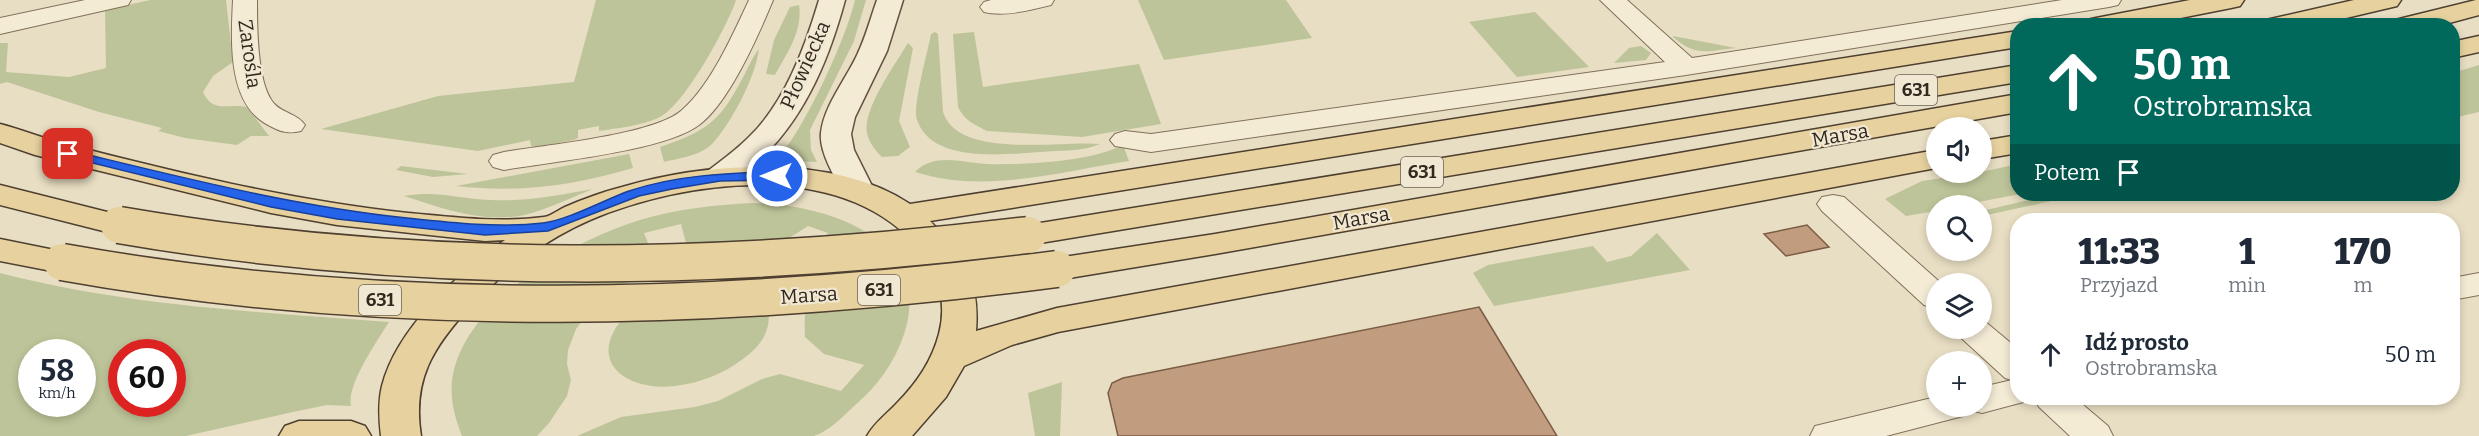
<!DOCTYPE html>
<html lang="pl">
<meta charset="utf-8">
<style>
body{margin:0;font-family:Bitter,serif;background:#f2f2f3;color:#1f2937;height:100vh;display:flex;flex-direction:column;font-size:22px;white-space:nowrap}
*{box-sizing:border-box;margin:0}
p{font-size:20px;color:#747a83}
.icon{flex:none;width:33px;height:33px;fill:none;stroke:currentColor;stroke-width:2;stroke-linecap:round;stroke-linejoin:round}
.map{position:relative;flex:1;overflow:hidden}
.drawer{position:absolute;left:2010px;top:213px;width:450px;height:192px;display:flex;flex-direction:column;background:#fff;border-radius:24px;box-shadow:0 3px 9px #0003}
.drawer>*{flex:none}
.hud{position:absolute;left:2010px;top:18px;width:450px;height:183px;border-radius:24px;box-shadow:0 3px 9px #0003;background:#00695c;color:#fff;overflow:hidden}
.tools{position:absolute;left:1926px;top:117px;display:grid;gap:12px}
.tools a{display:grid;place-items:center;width:66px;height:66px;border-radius:50%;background:#fff;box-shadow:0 3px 9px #0003;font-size:30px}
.speed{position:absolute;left:18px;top:339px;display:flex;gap:12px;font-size:30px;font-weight:700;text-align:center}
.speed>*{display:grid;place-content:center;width:78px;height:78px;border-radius:50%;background:#fff;box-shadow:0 3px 9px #0003;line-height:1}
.speed small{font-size:15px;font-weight:400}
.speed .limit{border:9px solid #d22;background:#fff;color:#111}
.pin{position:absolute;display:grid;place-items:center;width:51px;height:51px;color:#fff;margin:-26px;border-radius:12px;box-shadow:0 3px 9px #0006}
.me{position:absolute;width:66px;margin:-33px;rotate:270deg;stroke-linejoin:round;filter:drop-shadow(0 0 4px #0008)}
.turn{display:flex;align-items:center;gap:21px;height:126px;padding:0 24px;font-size:27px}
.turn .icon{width:78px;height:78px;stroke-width:2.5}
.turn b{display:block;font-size:42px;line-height:51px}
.then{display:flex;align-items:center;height:57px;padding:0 24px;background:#0003;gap:12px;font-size:22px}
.eta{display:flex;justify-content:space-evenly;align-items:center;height:102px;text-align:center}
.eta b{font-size:36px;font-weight:800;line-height:42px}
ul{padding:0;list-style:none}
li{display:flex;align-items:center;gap:18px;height:78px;padding:0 24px}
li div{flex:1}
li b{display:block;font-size:22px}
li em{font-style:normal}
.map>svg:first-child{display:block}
.green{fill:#bec499;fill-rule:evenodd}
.building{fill:#c19c7e;stroke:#7c5c45;stroke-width:1.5}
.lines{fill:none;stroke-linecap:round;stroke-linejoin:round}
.street-casing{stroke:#80705c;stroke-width:2}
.secondary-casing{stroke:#625140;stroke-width:3}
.primary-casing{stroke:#4e3f30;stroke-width:3}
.street{fill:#f4ebd5;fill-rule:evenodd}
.secondary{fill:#f4ebd5;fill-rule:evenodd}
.primary{fill:#e7d29f;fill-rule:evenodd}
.primary-bridge-casing{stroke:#4e3f30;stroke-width:39;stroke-linecap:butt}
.primary-bridge{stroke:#e7d29f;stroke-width:36}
.route{fill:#2563eb;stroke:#184099;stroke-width:1.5}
.labels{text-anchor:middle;stroke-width:4.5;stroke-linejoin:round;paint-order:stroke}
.shield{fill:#f0e8d2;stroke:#6b6254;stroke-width:1.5}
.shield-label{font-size:18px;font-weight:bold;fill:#32281e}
.street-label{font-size:20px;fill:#32281e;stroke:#f0e8d2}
</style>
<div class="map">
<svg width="2479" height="436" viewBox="0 0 2479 436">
<rect width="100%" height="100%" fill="#e8dec3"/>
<path class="green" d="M 150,0 L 226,0 L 233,62 L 213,76 L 203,92 C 213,114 227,103 247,107 L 269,136 L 251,136 L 237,145 L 185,138 L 158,131 L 162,128 L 99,112 L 7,82 L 0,84 L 0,43 L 8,43 L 6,72 L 69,77 L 106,68 L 105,10 Z
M 596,0 L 736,0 C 727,27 683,108 658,118 C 640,126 618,128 599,131 L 599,126 L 578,130 L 578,138 L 574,140 L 535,147 L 531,146 L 530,140 L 478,151 L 321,129 L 438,96 L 574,82 Z
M 855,0 L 866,0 L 854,41 L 810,130 L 811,150 L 817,162 L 776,160 C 803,133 846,39 855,0 Z
M 1138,0 L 1286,0 L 1312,38 L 1164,60 Z
M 799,5 C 803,31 787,53 775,75 L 766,74 L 774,40 L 790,7 Z
M 1535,12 L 1541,18 L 1589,67 L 1517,77 L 1469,22 Z
M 935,32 L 938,34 L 943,112 C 958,160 1062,140 1100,144 C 1083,152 1060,150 1041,152 C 1005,154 932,164 917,120 C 912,107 928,51 931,34 Z
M 974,32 L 983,87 L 1139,64 L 1161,124 L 1082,137 L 987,131 C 975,125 964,120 958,107 L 953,34 Z
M 1673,37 L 1673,36 L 1736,48 C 1707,51 1696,57 1673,37 Z
M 908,43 L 913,48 L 899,121 L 910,147 L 898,156 L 882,157 C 876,151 869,143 867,133 C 862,110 896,63 908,43 Z
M 1641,46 L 1651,53 L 1646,60 L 1614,63 L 1629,48 Z
M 759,49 C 756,76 731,124 712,144 C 700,156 679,158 664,162 L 660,147 C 704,132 719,123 741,81 C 747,71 752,57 759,49 Z
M 2479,65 L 2479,112 L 2453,118 L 2453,73 Z
M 1123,145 L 1129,161 C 1059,172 984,194 915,172 C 935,152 962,163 986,164 C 1023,165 1090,162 1123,145 Z
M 629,154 L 633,168 C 572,186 520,193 456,186 Z
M 2017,164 L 2018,194 L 2020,194 L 1963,205 L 1936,206 L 1936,211 L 1906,216 L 1885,199 L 1922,181 L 1982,172 Z
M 401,166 L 468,174 L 433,177 L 396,170 Z
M 593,189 C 575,196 558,204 541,210 C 494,228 448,210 404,196 C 438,190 458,199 491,200 C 526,202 559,195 593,189 Z
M 2045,194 L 2084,194 L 1982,216 L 1982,211 L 2037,198 Z
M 752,203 C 821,204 926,234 907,324 C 900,352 884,378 864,397 C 850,409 831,431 814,436 C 800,436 770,436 755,436 C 696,436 636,436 577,436 L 621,417 L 695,407 L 718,401 L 762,379 L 780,374 L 841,391 L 864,365 L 824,354 L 805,337 C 803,305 812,301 791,272 L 805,251 L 828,233 L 808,226 L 768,252 L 691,248 L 686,243 L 681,224 L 644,233 L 652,253 L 633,280 L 614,289 L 588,313 L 576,329 L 568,350 L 567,364 L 571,380 L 567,396 L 549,423 L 537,436 L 462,436 C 454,415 449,396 453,374 C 469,299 572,241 640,220 C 676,209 714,205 752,203 Z
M 1657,233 L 1690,270 L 1494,306 L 1473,273 L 1488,265 L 1593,246 L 1607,262 L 1631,256 Z
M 0,273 C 127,306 260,312 389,322 C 378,340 346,385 351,406 L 327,405 L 293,412 L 186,436 L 0,436 ZM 32,352 L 82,352 L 82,404 L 32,404 ZM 122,352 L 172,352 L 172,404 L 122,404 Z
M 768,309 C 772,331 760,347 743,359 C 723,374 700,383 675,386 C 620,392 583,356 630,311 Z
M 1062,382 L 1060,436 L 1035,436 L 1028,393 Z"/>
<path class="building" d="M 1807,225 L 1829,247 L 1786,256 L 1764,234 Z
M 1479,307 L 1557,436 L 1118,436 L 1108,393 L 1112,383 L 1123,378 Z"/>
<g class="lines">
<defs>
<path id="street" d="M 85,0 L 131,0 L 128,5 L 0,34 L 0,18 Z
M 233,0 L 257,0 C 257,26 257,80 272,101 C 280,113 297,113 305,125 L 301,131 C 289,134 281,132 270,126 C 227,106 231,41 233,0 Z
M 749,0 L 773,0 C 759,34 729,103 699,125 C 665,151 550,162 504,170 L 493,167 L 489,161 L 493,155 L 504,152 C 544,145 655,135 682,110 C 711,85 733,34 749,0 Z
M 991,0 L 1054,0 L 1051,5 C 1031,10 1004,17 984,12 L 980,7 L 984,2 Z
M 1600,0 L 1627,0 L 1692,58 L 2062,0 L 2121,0 L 2118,5 L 2109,7 L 1686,75 L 1151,152 L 1115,146 L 1110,140 L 1115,134 L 1125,131 L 1151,134 L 1665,62 Z
M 1833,195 L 1844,197 L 1942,284 L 1936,284 L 1936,308 L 1924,305 L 1822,211 L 1817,204 L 1822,197 Z
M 2479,273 L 2479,295 L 2452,300 L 2452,278 Z
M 1982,319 L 2018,349 L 2018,398 L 2033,398 L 2031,400 L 1982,413 L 1970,410 L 1967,415 L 1886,436 L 1810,436 L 1815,426 L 1936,397 L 1936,406 L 1982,406 L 1982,387 L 2012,380 L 2005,378 L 1959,336 L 1954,328 L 1982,328 Z
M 2033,398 L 2075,398 L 2108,426 L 2113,436 L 2070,436 L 2039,407 Z"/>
<path id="secondary" d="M 819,0 L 845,0 C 828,63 801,127 749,169 C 735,180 727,188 709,184 L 704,177 L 709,170 C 722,160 736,150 748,138 C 785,103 805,47 819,0 Z
M 877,0 L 903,0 L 887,51 L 855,117 L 851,134 L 854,150 L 874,190 L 869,197 L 858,200 L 847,197 C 836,181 819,152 821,133 C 824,105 847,78 858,53 C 866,36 871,17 877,0 Z"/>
<path id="primary" d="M 2190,0 L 2244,0 L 2240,6 L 2231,8 L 2140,26 L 2083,26 L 2087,20 L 2096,18 Z
M 2354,0 L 2401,0 L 2397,6 L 2312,26 L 2262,26 L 2266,20 Z
M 2476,0 L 2479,0 L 2479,15 L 2438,26 L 2391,26 L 2395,20 Z
M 2018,31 L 2018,47 L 930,221 C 964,256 980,281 976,331 L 1057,308 L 1936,150 L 1936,168 L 1058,332 L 1012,345 L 964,366 L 946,397 L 912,436 L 867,436 C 875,422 887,414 897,403 C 916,384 932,361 939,334 C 948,300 937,267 914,243 C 837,159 685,180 590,220 C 544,240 504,271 470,307 C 433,347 412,380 421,436 L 381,436 C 379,419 378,402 382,386 C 397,327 459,273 505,240 L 485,241 L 337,225 L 271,213 L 35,155 L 0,143 L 0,124 C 20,129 39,137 58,142 C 174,172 289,200 408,213 C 453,217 498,223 544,217 C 551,216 558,210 565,207 C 583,199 603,192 622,187 C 706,162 834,153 910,204 Z
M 2479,36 L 2479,52 L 2452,58 L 2452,42 Z
M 2018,65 L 2018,82 L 1028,245 L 1016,242 L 1011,235 L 1016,228 L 1028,225 Z
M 2018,94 L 2018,112 L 1215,254 L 1057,280 L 1045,277 L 1040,269 L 1045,261 L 1057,258 L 1215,234 Z
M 2018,135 L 2018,153 L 1982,159 L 1982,141 Z
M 0,185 L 131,218 L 136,225 L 131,232 L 119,235 L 0,205 Z
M 0,239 L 74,254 L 79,262 L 74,270 L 62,273 L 0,261 Z
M 299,421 L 351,421 L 365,426 L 371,436 L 279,436 L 285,426 Z"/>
</defs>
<use href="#street" class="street-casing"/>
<use href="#secondary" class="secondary-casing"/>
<use href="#primary" class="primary-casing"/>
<use href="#street" class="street"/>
<use href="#secondary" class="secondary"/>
<use href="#primary" class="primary"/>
<defs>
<path id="primary-bridge" d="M 119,225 C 421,277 724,272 1028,235
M 62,262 C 391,321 727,312 1057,269"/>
</defs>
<use href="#primary-bridge" class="primary-bridge-casing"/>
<use href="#primary-bridge" class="primary-bridge"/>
</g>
<path class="route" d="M 68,150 C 181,177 292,206 407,218 C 453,223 497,228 543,223 C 568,220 604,200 629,191 C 676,175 728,173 777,172 L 784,176 L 777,180 L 720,181 L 672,189 L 639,196 L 548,231 L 485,235 L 337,219 L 271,207 L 64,156 L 64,151 Z"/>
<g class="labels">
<g class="shield">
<rect x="1895" y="75" width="42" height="30" rx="4.5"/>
<rect x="1401" y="157" width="42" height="30" rx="4.5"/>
<rect x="858" y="275" width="42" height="30" rx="4.5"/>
<rect x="359" y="285" width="42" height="30" rx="4.5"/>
</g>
<g class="shield-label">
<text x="1916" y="96">631</text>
<text x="1422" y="178">631</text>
<text x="879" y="296">631</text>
<text x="380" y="306">631</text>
</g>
<g class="street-label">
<text transform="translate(250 54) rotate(82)" y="7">Zarośla</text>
<text transform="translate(805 65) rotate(-66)" y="7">Płowiecka</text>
<text transform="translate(1840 135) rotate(-10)" y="7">Marsa</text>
<text transform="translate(1361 218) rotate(-10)" y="7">Marsa</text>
<text transform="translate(809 295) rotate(-4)" y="7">Marsa</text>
</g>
</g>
</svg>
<div class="tools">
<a><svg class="icon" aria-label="sound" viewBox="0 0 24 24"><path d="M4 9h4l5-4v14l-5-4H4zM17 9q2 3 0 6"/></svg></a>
<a><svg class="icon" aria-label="search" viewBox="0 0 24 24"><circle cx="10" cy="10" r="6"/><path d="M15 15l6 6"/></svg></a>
<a><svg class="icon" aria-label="layers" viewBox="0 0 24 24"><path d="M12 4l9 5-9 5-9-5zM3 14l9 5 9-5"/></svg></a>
<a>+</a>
</div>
<div class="speed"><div>58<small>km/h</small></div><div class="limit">60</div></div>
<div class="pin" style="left:68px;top:154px;background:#d93025"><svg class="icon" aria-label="arrive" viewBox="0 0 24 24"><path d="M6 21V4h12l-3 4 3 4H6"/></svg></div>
<svg class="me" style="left:777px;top:176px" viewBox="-20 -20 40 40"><circle r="17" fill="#2563eb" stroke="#fff" stroke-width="3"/><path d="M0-11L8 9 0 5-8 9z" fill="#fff"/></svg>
<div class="hud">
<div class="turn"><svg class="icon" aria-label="ahead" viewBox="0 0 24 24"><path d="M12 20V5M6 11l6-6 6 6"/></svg><div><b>50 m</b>Ostrobramska</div></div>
<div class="then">Potem<svg class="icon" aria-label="arrive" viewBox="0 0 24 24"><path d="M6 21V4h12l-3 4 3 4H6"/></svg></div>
</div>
<section class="drawer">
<div class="eta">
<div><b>11:33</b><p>Przyjazd</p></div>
<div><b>1</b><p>min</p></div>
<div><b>170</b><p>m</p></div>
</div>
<ul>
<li><svg class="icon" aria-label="ahead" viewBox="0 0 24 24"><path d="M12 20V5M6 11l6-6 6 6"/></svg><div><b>Idź prosto</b><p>Ostrobramska</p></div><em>50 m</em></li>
</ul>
</section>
</div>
